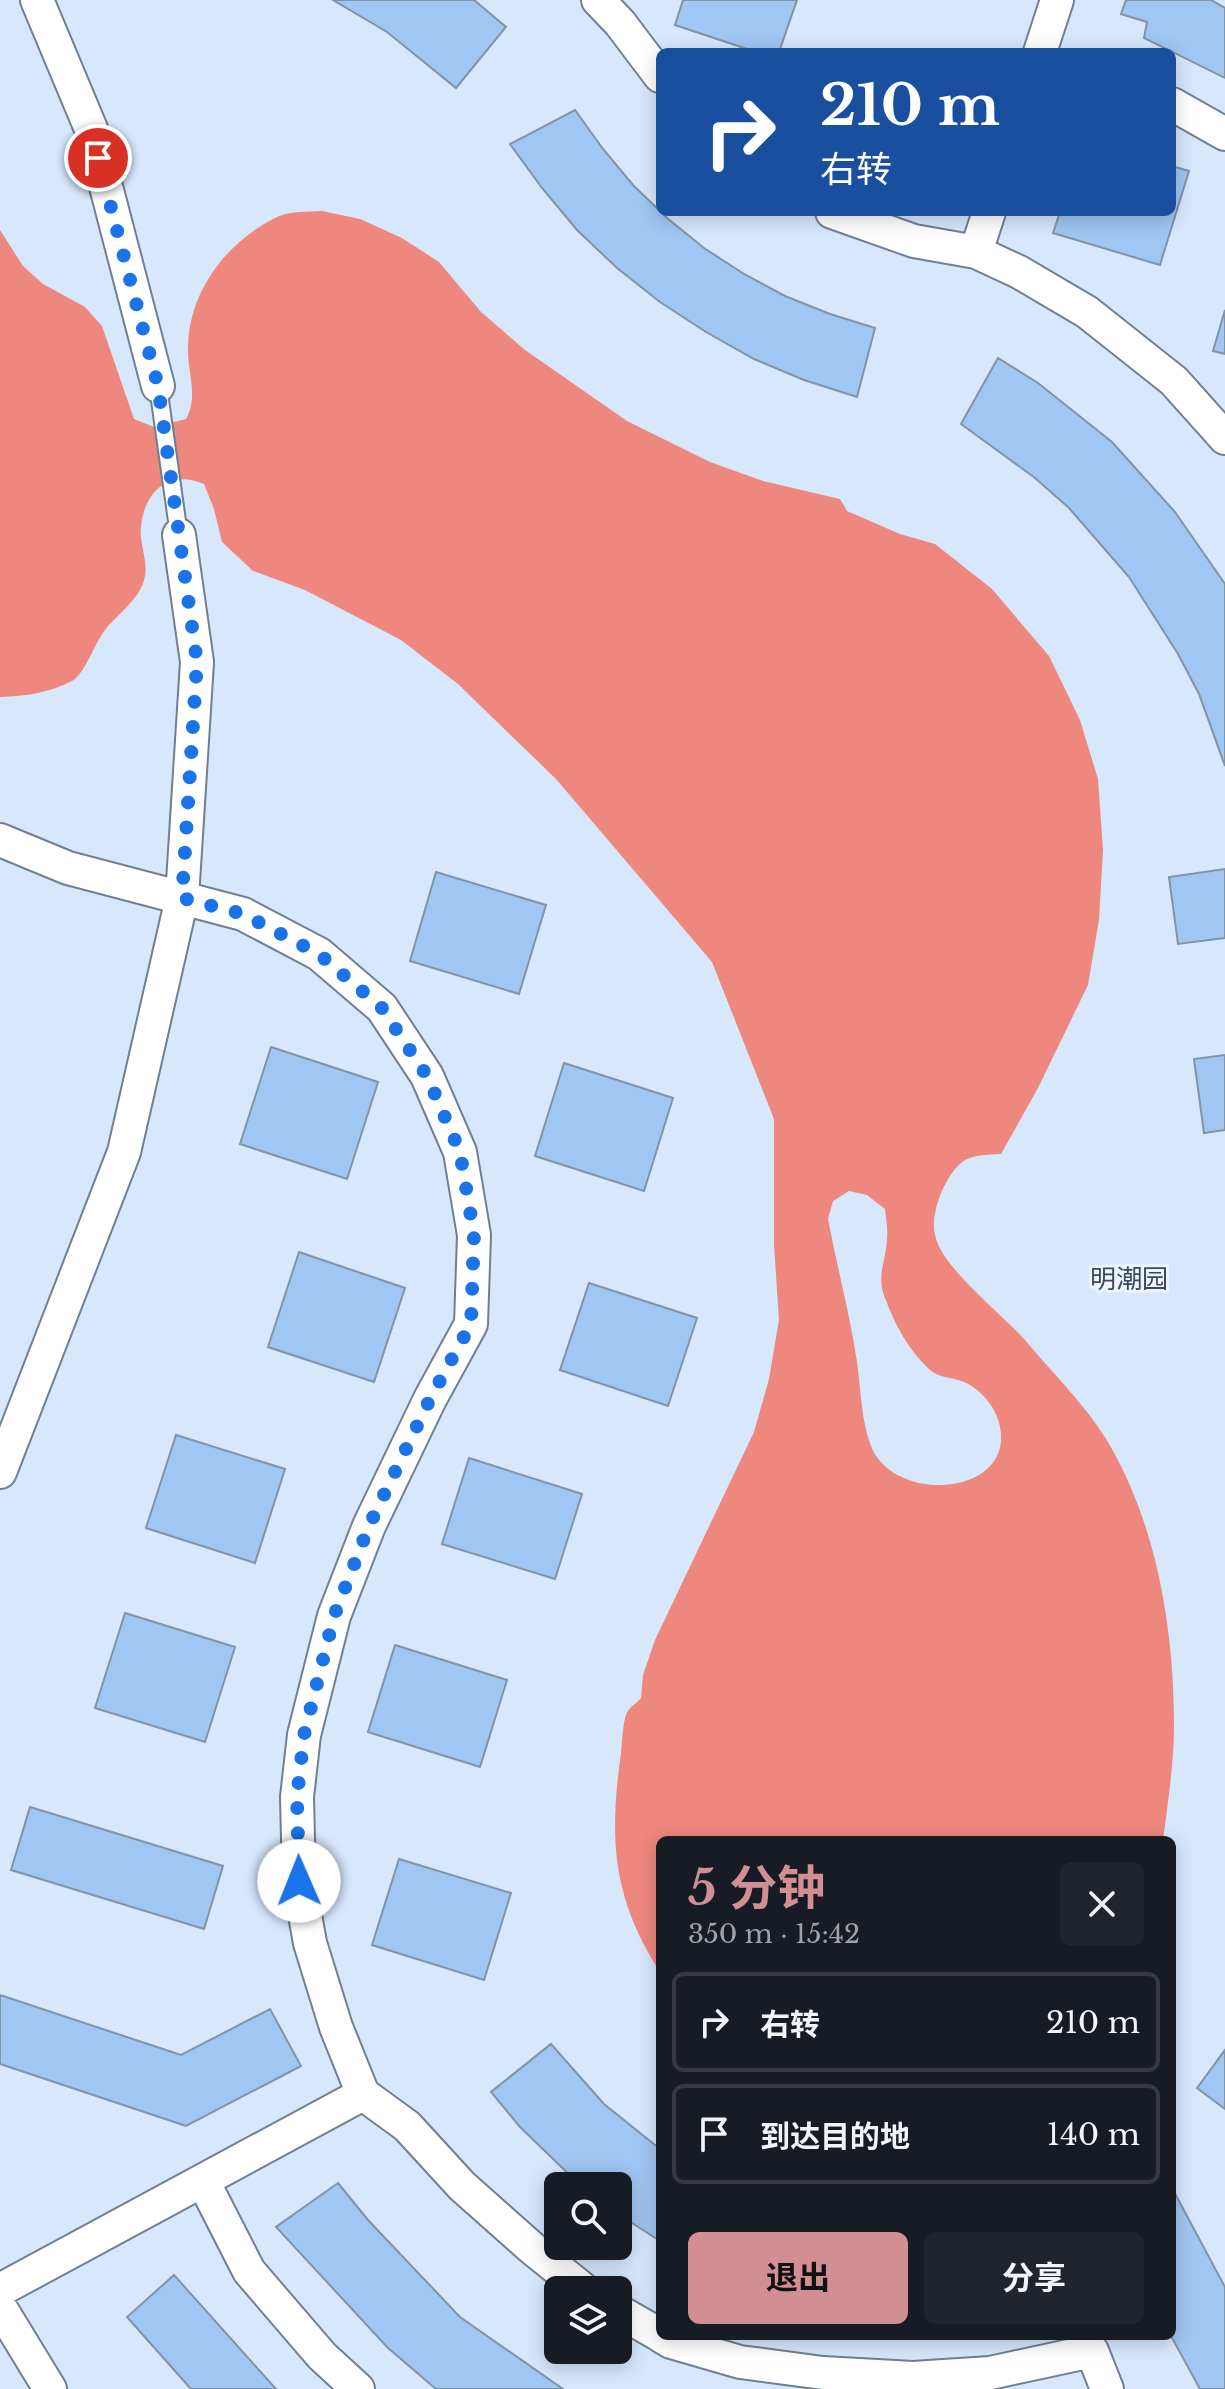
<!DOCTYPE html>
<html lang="zh">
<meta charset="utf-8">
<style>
body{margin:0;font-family:"Libre Baskerville","Noto Sans SC",serif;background:#20242c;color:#f1f3f6;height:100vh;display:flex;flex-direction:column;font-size:30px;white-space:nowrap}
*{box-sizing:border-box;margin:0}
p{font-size:26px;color:#9ea1a6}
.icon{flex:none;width:44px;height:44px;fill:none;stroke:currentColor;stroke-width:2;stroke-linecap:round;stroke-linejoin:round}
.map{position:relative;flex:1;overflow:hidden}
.details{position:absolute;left:656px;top:1836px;width:520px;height:504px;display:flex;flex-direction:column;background:#171b24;border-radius:12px;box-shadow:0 4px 20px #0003}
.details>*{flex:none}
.banner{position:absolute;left:656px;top:48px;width:520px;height:168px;border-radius:12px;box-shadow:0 4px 20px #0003;background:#1a4fa0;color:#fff;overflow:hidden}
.controls{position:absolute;left:544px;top:2172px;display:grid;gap:16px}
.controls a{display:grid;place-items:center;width:88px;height:88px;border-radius:12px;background:#171b24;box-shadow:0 4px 20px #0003;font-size:40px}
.pin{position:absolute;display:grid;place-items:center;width:68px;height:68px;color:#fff;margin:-34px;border:4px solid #fff;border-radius:50%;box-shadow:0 2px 8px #0007}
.me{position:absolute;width:88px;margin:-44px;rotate:359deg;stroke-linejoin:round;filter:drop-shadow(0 0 6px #0008)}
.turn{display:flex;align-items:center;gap:28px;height:168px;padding:0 32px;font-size:36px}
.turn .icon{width:104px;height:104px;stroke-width:2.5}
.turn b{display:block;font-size:56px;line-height:68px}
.round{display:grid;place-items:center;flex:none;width:84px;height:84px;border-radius:12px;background:#20242c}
.head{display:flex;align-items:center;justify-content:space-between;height:136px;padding:0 32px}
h1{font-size:48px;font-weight:700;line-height:60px;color:#d18f94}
.action{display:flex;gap:16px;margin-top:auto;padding:16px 32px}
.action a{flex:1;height:92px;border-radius:12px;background:#d18f94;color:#111;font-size:32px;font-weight:700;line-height:92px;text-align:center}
.action a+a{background:#20242c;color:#f1f3f6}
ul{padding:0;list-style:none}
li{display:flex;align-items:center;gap:24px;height:100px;margin:0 16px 12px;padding:0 16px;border:4px solid #363941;border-radius:12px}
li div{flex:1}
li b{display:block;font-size:30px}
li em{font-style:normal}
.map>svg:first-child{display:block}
.water{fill:#ee877d;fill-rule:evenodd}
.building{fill:#a0c6f3;stroke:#8393a6;stroke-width:2}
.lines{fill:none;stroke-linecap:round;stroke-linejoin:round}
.lane-casing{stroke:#707f92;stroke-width:20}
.street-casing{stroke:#707f92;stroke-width:36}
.lane{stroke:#fff;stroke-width:16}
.street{stroke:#fff;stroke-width:32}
.route{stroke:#1a73e8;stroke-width:14;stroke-dasharray:0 25.2}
.labels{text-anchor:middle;stroke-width:6;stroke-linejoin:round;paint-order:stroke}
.quarter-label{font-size:26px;fill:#3b495a;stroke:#edf4fd}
</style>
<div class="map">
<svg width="1225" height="2389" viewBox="0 0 1225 2389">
<rect width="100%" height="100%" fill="#d7e8fd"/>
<path class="water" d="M 322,211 L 360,219 L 402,238 L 439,262 L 481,312 L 525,350 L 627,421 L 710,462 L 763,481 L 840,499 L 847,511 L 900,534 L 935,544 L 992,589 L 1049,656 L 1080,720 L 1098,779 L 1103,850 L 1099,920 L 1088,985 L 1038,1088 L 1001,1154 C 988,1155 971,1154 961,1163 C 944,1178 930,1213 935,1235 C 941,1267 1002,1314 1025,1340 C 1054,1375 1090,1409 1112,1449 C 1158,1531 1174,1632 1174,1725 C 1174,1763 1168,1802 1163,1840 L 660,1840 L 660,1972 C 612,1897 609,1839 621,1753 C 622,1744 623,1717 628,1711 C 631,1706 637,1703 641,1698 L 643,1675 L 655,1640 L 754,1432 L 769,1379 L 779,1320 L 774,1245 L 774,1119 L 712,962 L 556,779 L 458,684 L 401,640 L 305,590 L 253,571 L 222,542 L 214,509 L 204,484 C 170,469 144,491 141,527 C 139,543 148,560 145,576 C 141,599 118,613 105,630 C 95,642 85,674 72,681 C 49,693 25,696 0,697 L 0,230 L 23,266 L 43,284 L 85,307 L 102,326 L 134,419 L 154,427 L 186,419 C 199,396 187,372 188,347 C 189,290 228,240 279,216 C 291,211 309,212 322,211 ZM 849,1191 L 867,1195 L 885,1209 C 886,1219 888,1229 887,1239 C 886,1261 876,1277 885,1298 C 895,1325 909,1351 930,1370 C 938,1378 953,1377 964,1382 C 984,1391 999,1411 1001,1433 C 1006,1498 892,1502 871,1446 C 861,1420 861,1390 857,1362 C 850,1314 837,1267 828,1219 L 833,1201 Z"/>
<path class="building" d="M 333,0 L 474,0 L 506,27 L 456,88 L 387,32 Z
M 683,0 L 797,0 L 779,52 L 756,52 L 675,25 Z
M 1126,0 L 1211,0 L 1225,8 L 1225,78 L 1144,38 L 1147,22 L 1121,14 Z
M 575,110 L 603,149 L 633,185 L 667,218 L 704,248 L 744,274 L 785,296 L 830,314 L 875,328 L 857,397 L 804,380 L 754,359 L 706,332 L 660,302 L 617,268 L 577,230 L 542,188 L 510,144 Z
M 1172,166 L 1189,171 L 1160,265 L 1053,233 L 1060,212 L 1172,212 Z
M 1225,310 L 1225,354 L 1213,351 Z
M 998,358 L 1038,383 L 1112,442 L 1175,512 L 1225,584 L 1225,766 L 1199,694 L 1178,654 L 1129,577 L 1069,508 L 1035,478 L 961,424 Z
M 1225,869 L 1225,938 L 1178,944 L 1169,877 Z
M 436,872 L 546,905 L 519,994 L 410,961 Z
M 271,1047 L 378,1082 L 347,1179 L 240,1144 Z
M 1225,1055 L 1225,1130 L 1204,1133 L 1194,1059 Z
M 564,1063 L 673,1098 L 644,1191 L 535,1156 Z
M 299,1252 L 405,1288 L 374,1382 L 268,1347 Z
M 589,1283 L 697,1318 L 668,1406 L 560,1370 Z
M 176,1435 L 285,1469 L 255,1563 L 146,1528 Z
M 469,1458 L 582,1494 L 555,1579 L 442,1544 Z
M 125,1613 L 235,1647 L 205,1742 L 95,1708 Z
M 395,1645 L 507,1680 L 480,1767 L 368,1732 Z
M 30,1807 L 223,1866 L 204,1929 L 11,1870 Z
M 399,1859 L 511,1893 L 484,1980 L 372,1945 Z
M 0,1995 L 181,2055 L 270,2009 L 301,2066 L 186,2126 L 0,2064 Z
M 551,2044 L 604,2104 L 660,2149 L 660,2241 L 618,2214 L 618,2186 L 581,2186 L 520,2127 L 491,2092 Z
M 1225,2050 L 1225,2109 L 1197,2088 Z
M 338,2183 L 368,2220 L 460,2317 L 563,2389 L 436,2389 L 388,2348 L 276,2227 Z
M 1172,2188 L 1225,2287 L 1225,2389 L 1200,2389 L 1171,2336 Z
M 174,2275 L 276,2389 L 191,2389 L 127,2317 Z"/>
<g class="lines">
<defs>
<path id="lane" d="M 158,386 L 179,535"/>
<path id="street" d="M 37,0 L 91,129 L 158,386
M 598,0 L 620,23 L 660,76
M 1040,52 L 1057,0
M 1172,104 L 1225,134
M 832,212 L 914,241 L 976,252 L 1019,272 L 1087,312 L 1174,381 L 1225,438
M 976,252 L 989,212
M 0,840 L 68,868 L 243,914 L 319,954 L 382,1008 L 427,1076 L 460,1152 L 474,1235 L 471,1324 L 430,1399 L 369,1526 L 334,1616 L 304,1735 L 297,1797 L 299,1881 L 310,1943 L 336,2027 L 363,2094 L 407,2126 L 462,2186 L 533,2249 L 584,2290
M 0,1472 L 124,1152 L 182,898 L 197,662 L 179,535
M 203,2181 L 249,2271 L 322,2356 L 358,2389
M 0,2290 L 363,2094
M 0,2307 L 50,2389
M 618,2311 L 660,2335
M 661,2336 L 671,2342 L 740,2362 L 823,2373 L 913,2378 L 990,2373 L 1092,2351 L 1107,2389"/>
</defs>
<use href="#lane" class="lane-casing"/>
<use href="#street" class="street-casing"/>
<use href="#lane" class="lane"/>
<use href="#street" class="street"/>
</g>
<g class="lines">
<path class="route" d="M 98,158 L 158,386 L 197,662 L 182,898 L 243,914 L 319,954 L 382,1008 L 427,1076 L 460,1152 L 474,1235 L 471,1324 L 430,1399 L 369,1526 L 334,1616 L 304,1735 L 297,1797 L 299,1881"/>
</g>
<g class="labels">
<g class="quarter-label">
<text x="1129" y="1288">明潮园</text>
</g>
</g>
</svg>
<div class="controls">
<a><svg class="icon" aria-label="search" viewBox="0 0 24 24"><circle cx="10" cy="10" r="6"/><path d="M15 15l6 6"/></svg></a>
<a><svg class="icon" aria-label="layers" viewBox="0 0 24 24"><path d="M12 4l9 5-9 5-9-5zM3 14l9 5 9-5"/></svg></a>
</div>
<div class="pin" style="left:98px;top:158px;background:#d93025"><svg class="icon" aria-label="arrive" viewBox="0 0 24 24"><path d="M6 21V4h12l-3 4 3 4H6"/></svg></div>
<svg class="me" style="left:299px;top:1881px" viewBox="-20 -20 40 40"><circle r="19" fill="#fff"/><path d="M0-13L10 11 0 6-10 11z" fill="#1a73e8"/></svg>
<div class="banner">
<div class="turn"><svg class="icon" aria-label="right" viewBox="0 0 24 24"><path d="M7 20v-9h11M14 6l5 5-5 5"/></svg><div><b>210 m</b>右转</div></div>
</div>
<section class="details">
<div class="head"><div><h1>5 分钟</h1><p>350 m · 15:42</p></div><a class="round"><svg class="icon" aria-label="close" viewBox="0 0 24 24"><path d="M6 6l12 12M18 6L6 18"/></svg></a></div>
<ul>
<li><svg class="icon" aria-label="right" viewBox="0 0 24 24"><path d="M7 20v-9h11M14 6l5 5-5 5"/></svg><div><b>右转</b></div><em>210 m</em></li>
<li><svg class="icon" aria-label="arrive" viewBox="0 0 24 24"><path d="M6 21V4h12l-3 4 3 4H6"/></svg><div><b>到达目的地</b></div><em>140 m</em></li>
</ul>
<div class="action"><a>退出</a><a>分享</a></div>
</section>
</div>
